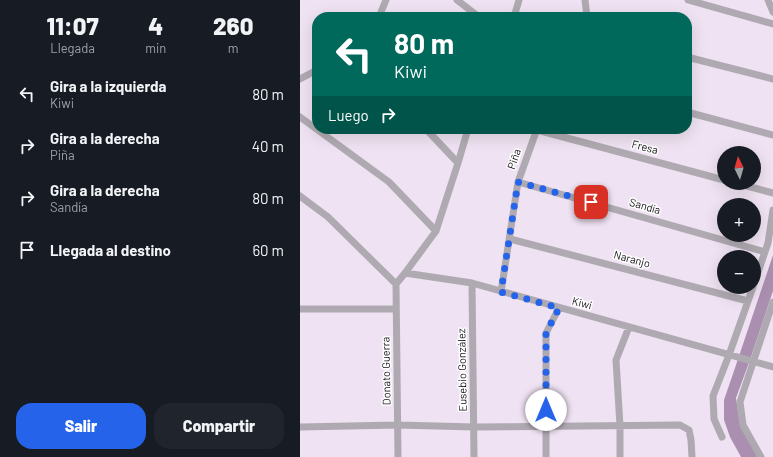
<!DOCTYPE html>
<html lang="es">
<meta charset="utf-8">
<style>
body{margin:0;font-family:Barlow,sans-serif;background:#20242c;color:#f1f3f6;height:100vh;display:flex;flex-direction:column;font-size:15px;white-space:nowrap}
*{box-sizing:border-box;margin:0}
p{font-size:13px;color:#9ea1a6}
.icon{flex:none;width:22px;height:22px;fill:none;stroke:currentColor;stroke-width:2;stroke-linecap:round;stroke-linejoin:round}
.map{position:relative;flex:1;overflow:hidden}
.panel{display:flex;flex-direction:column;background:#171b24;width:300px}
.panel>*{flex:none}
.banner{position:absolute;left:12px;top:12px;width:380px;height:122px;border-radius:16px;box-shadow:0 4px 16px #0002;background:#00695c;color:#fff;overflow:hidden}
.needle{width:26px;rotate:355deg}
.fabs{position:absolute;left:417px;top:146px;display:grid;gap:8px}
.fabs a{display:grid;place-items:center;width:44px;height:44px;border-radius:50%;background:#171b24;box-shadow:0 4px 16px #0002;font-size:20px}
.pin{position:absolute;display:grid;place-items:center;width:34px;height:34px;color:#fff;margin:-17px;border-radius:8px;box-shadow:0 2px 6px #0006}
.me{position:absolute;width:44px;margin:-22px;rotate:0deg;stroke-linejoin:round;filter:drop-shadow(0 0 3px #0008)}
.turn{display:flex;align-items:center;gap:14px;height:84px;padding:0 16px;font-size:18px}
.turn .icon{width:52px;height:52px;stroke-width:2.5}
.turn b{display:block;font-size:28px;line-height:34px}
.then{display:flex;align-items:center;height:38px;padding:0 16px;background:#0003;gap:8px;font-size:15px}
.eta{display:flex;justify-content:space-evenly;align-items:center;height:68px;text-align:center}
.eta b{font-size:24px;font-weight:800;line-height:28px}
.button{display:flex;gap:8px;margin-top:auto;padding:8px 16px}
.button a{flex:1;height:46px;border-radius:16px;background:#2563eb;color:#fff;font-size:16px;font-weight:800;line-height:46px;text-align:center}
.button a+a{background:#20242c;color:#f1f3f6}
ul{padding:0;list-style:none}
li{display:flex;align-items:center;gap:12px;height:52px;padding:0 16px}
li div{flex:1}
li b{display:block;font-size:15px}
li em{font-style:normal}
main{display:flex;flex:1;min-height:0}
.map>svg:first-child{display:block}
.water{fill:#ab8fb1}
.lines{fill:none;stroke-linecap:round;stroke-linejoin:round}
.street{stroke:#afaab1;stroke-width:7}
.route{stroke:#2563eb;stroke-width:7;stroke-dasharray:0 12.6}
.labels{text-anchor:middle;stroke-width:3;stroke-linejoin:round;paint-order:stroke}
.street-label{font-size:11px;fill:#181419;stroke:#fff}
</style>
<main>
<section class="panel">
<div class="eta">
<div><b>11:07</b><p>Llegada</p></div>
<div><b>4</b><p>min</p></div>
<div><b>260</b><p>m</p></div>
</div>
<ul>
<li><svg class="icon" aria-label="left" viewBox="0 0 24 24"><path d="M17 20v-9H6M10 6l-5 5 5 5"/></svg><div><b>Gira a la izquierda</b><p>Kiwi</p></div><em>80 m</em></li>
<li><svg class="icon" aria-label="right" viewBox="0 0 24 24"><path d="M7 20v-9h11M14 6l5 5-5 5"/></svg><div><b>Gira a la derecha</b><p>Piña</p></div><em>40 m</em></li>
<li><svg class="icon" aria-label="right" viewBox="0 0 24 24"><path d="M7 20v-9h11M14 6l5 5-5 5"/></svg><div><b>Gira a la derecha</b><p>Sandía</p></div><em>80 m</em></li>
<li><svg class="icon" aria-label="arrive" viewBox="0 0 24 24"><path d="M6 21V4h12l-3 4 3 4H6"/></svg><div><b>Llegada al destino</b></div><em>60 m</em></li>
</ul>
<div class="button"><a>Salir</a><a>Compartir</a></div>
</section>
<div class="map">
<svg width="473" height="457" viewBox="0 0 473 457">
<rect width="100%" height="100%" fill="#efe2f2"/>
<path class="water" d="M 473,255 L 473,291 L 451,357 L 436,398 L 440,424 L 458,457 L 441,457 L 430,437 L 424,420 L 424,400 L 436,365 Z"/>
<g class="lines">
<path class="street" d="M 157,0 L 179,17
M 285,0 L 287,17
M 388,0 L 473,24
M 468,0 L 473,12
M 79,17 L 86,0
M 214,17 L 219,0
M 387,57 L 473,79
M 0,79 L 17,70
M 387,112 L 473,135
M 0,117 L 89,182 L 136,231
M 126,129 L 158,163
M 237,130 L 424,180
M 218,182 L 465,252
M 436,183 L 473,193
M 0,196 L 28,217 L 96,284
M 210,239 L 448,301
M 105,273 L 172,283 L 473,367
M 172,283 L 174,457
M 96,284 L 105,273 L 136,231 L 158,163 L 168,129
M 96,284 L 98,457
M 454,284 L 468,243 L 473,210
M 201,292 L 218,182 L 237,129
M 0,309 L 96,309
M 0,427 L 98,425 L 174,427 L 380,425 L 389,430 L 391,440 L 392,457
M 422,437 L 414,419 L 413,396 L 429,355 L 453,287
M 246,457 L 246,333 L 259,308
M 320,457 L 320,426 L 316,360 L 329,327
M 461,457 L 443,425 L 440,402 L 473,302"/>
</g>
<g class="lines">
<path class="route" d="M 246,410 L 246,333 L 259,308 L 201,292 L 218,182 L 291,202"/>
</g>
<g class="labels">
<g class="street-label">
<text transform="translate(345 147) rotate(15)" y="4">Fresa</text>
<text transform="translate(214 159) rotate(-71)" y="4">Piña</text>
<text transform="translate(345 206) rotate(16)" y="4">Sandía</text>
<text transform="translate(332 259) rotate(15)" y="4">Naranjo</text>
<text transform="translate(282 303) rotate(15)" y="4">Kiwi</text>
<text transform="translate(162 370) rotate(-91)" y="4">Eusebio González</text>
<text transform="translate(86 371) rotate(-91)" y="4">Donato Guerra</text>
</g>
</g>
</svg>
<div class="fabs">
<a><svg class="needle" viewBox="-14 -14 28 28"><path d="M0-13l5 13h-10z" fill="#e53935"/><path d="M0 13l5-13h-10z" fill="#9ea1a6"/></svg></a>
<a>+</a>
<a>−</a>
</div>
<div class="pin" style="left:291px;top:202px;background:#d93025"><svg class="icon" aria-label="arrive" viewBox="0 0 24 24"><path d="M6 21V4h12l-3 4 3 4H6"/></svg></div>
<svg class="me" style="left:246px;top:410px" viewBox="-20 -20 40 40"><circle r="19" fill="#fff"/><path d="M0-13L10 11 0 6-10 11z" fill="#2563eb"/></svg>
<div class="banner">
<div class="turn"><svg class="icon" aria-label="left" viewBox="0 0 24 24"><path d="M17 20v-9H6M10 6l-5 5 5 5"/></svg><div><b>80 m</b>Kiwi</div></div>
<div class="then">Luego<svg class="icon" aria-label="right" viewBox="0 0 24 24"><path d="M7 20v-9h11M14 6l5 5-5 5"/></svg></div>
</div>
</div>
</main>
